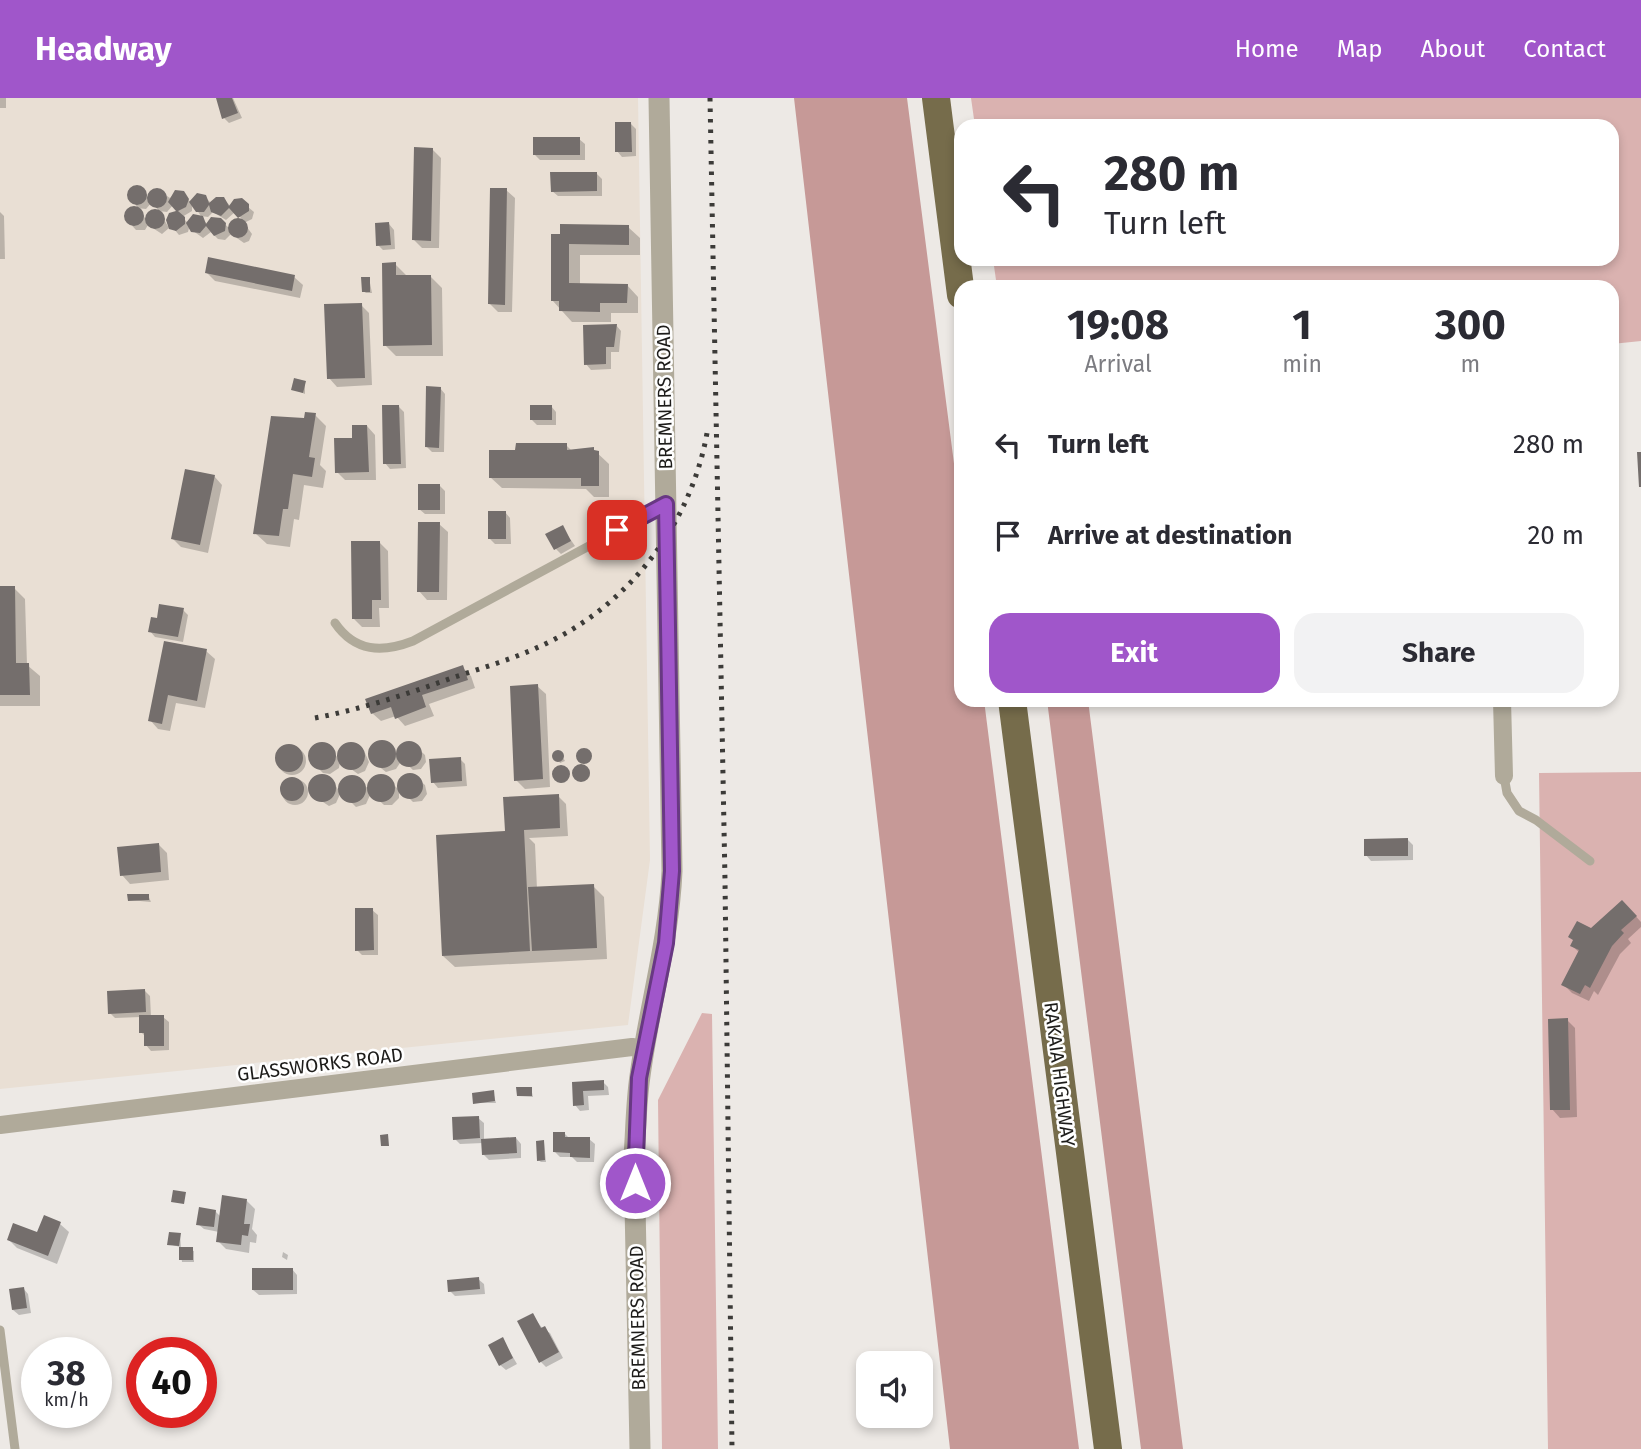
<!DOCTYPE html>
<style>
body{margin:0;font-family:"Fira Sans",sans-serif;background:#f2f2f3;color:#2b2b33;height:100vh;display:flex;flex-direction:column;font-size:26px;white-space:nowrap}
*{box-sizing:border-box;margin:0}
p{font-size:23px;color:#7c7c81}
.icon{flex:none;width:38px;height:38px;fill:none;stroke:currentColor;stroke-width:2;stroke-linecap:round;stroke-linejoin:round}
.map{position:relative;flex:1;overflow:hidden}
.drawer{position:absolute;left:954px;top:182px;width:665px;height:427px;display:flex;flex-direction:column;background:#fff;border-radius:21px;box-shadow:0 4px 10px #0003}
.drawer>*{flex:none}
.banner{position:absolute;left:954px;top:21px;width:665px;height:147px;border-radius:21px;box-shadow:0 4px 10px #0003;background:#fff;color:#2b2b33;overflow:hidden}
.buttons{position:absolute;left:856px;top:1253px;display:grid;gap:14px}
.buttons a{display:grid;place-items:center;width:77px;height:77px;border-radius:14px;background:#fff;box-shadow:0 4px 10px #0003;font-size:35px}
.speed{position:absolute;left:21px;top:1239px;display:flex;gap:14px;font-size:35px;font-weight:700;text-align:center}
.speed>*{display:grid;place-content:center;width:91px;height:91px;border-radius:50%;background:#fff;box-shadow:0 4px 10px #0003;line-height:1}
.speed small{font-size:18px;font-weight:400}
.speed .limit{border:10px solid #d22;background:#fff;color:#111}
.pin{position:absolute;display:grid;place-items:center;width:60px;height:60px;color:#fff;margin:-30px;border-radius:14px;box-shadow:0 4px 10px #0006}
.me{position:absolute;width:77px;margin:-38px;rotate:0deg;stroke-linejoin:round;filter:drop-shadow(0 0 5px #0008)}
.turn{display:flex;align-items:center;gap:24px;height:147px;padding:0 35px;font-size:32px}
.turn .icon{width:91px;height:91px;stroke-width:2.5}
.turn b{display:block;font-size:49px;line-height:60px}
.eta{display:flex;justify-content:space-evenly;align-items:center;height:119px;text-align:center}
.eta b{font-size:42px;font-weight:700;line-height:49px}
.primary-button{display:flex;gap:14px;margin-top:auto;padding:14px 35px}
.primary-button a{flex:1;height:80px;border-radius:21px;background:#a056ca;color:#fff;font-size:28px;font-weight:700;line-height:80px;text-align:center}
.primary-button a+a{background:#f2f2f3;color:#2b2b33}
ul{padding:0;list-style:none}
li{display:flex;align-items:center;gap:21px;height:91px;padding:0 35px}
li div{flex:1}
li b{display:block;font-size:26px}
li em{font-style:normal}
header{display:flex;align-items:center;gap:42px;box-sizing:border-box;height:98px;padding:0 35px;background:#a056ca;color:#fff}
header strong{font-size:33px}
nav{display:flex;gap:38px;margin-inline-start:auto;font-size:24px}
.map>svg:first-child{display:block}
.built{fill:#e9dfd4}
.green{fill:#dab2b0}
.forest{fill:#c69997}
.shadow{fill:#0003;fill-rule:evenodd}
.building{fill:#746e6c}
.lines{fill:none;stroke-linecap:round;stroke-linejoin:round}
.service{stroke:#b0aa9a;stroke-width:9}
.minor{stroke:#b0aa9a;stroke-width:18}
.tertiary{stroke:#b0aa9a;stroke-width:21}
.trunk{stroke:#766c4b;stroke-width:28}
.rail{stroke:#3c3b38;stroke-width:5;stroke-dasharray:3.5 7;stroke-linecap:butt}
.route-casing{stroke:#683883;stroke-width:18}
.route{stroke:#a056ca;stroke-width:12}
.labels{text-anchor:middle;stroke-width:5;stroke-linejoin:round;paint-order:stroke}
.street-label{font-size:19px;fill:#1d1c1a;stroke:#fff}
</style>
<header>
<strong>Headway</strong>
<nav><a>Home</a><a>Map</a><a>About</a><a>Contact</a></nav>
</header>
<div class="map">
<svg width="1641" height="1351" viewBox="0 0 1641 1351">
<rect width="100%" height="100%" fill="#ede9e5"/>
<path class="built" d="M 0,0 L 638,0 L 650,762 L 628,927 L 0,991 Z"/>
<path class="green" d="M 971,0 L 1641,0 L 1641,243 L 1612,246 L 1612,189 L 997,189 L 993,161 L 1612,161 L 1612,28 L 975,28 Z
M 1641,674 L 1641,1351 L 1548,1351 L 1539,675 Z
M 702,915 L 712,916 L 718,1351 L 662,1351 L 658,1002 Z"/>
<path class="forest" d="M 794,0 L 907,0 L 961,420 L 961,602 L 984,602 L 1079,1351 L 950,1351 Z
M 1047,602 L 1088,602 L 1183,1351 L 1141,1351 Z"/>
<path class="shadow" d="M 0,0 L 6,0 L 6,10 L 0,10 Z
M 221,0 L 233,0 L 242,20 L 229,25 L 224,20 Z
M 631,26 L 636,31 L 636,58 L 622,59 L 617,53 Z
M 579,41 L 585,46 L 585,62 L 540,62 L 535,57 Z
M 432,51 L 441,60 L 439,150 L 422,150 L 414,142 Z
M 596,75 L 602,81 L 602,98 L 558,98 L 552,93 Z
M 133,90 L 141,90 L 148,99 L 157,91 L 170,100 L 177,94 L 191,104 L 205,99 L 211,105 L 225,102 L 231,109 L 248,109 L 254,114 L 252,121 L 244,125 L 252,136 L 249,143 L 244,145 L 231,136 L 225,142 L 218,141 L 211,134 L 203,140 L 189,130 L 188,134 L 179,137 L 174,131 L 178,113 L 173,107 L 167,114 L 159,113 L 169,130 L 162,136 L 148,127 L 145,132 L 136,132 L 126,121 L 127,114 L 137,109 L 129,97 ZM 152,104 L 158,112 L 145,120 L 136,110 L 146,111 ZM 192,105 L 201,118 L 208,119 L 213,114 L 226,122 L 235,114 L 242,121 L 232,124 L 229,130 L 218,120 L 208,127 L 201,119 L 188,125 L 182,119 L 192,113 Z
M 506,92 L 515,100 L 512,214 L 498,214 L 490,206 Z
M 0,114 L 4,118 L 5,161 L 0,161 Z
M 389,126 L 394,132 L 395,151 L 383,152 L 378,147 Z
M 628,129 L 640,140 L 640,157 L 580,157 L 580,187 L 627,187 L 638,199 L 638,215 L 611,215 L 611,224 L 572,224 L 552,202 L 553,138 Z
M 395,166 L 407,178 L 430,178 L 442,190 L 443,258 L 396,258 L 385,247 Z
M 207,175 L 294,179 L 303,187 L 300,200 L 215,183 Z
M 369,180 L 372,195 L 366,195 L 363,193 Z
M 361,207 L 369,215 L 372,287 L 337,289 L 329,280 Z
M 616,227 L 621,233 L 619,254 L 611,254 L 611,271 L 591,272 L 586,266 Z
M 305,285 L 305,296 L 293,291 Z
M 440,290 L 445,296 L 444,354 L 432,354 L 426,348 Z
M 551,308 L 556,314 L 556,327 L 537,327 L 532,322 Z
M 399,309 L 404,314 L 406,370 L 390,371 L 385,365 Z
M 315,317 L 326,328 L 320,367 L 326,373 L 323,390 L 304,387 L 299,422 L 294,421 L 290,449 L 267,446 L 255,435 L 305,322 Z
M 367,328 L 375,337 L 376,382 L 345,382 L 337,374 L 354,341 Z
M 566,347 L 572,353 L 593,351 L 609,366 L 609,399 L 594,399 L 586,391 L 502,390 L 490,379 L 517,354 Z
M 1612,354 L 1615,356 L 1616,363 L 1612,363 Z
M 214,378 L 222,387 L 208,455 L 181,449 L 173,441 Z
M 440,388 L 445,393 L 445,416 L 425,416 L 419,411 Z
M 505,414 L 510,420 L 511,446 L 495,446 L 490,441 Z
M 439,426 L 448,434 L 447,502 L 427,502 L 419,493 Z
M 562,429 L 575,448 L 561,456 L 556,451 Z
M 379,444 L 388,453 L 389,510 L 379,510 L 380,529 L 362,529 L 354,521 Z
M 0,490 L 14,490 L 25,501 L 27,567 L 40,578 L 40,608 L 0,608 Z
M 183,512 L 188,517 L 183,544 L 155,539 L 150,533 Z
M 165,545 L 206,553 L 215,561 L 205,610 L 176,605 L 170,633 L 158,631 L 150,622 Z
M 462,569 L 471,578 L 475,590 L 429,606 L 434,618 L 405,628 L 396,618 L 381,623 L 372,615 Z
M 537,588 L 546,596 L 550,689 L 525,691 L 516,682 Z
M 384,645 L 397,655 L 405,646 L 412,645 L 425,657 L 426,664 L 421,671 L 413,672 L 398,658 L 400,665 L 396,671 L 386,674 L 373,664 L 370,656 L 374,647 Z
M 351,646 L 365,655 L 369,664 L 365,673 L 358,676 L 340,663 L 339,670 L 330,676 L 323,675 L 311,663 L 312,653 L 318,647 L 327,648 L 338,660 L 344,649 Z
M278 663a14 14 0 1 1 28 0a14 14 0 1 1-28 0Z
M579 659a6 6 0 1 1 12 0a6 6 0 1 1-12 0Z
M 560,654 L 565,663 L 560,665 L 555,656 Z
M 460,661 L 465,666 L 467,688 L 438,690 L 433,684 Z
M576 676a7 7 0 1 1 14 0a7 7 0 1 1-14 0Z
M555 678a7 7 0 1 1 14 0a7 7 0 1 1-14 0Z
M 413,677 L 425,687 L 427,696 L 422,703 L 413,704 L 401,692 L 400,685 L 406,678 Z
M 322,678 L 332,682 L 339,693 L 344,682 L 354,679 L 370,692 L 370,686 L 377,679 L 386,679 L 399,692 L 399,700 L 392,707 L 384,707 L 371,695 L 366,706 L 356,709 L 341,694 L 336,705 L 329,708 L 314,698 L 311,688 L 315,681 Z
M282 694a13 13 0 1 1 26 0a13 13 0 1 1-26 0Z
M 558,698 L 566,706 L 568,738 L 529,740 L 535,746 L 537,791 L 593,788 L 604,799 L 607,861 L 455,869 L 443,858 L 509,735 Z
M 1408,742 L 1413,747 L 1413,762 L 1371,763 L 1366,757 Z
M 159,747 L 167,755 L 169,782 L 130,786 L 122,777 Z
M 148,797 L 151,804 L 129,802 Z
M 372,812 L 378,817 L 378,857 L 362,857 L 357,852 Z
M 1631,813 L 1641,824 L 1641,829 L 1628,841 L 1631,845 L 1620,856 L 1598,897 L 1594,893 L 1589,903 L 1572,895 L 1564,887 L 1580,855 L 1572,848 Z
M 145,893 L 150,898 L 151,919 L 163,919 L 169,924 L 169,952 L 151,953 L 146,947 L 146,939 L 141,934 L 141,919 L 115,920 L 110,915 Z
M 1567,922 L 1575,930 L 1577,1019 L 1560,1020 L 1552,1011 Z
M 603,984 L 608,989 L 609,997 L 588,998 L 589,1012 L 580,1013 L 575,1007 L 574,986 Z
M 531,990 L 533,999 L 518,998 Z
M 493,994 L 496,1005 L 475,1005 Z
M 478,1020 L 484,1025 L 484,1042 L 516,1040 L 521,1046 L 521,1060 L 489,1062 L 483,1056 L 483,1045 L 460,1046 L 455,1041 Z
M 565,1036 L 569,1040 L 589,1041 L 595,1046 L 594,1064 L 577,1064 L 572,1059 L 560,1059 L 555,1054 Z
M 544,1044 L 546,1064 L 541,1064 L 538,1062 Z
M 246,1102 L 255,1111 L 252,1131 L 257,1137 L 256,1145 L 250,1144 L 249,1155 L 226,1151 L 218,1143 L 219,1134 L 204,1131 L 198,1126 L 215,1113 L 221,1119 Z
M 60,1126 L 69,1134 L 57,1166 L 17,1150 L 9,1142 L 38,1136 Z
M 180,1136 L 181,1150 L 194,1153 L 194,1164 L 182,1164 L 180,1149 L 169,1146 Z
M 283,1154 L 288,1157 L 287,1162 L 282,1159 Z
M 292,1171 L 297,1177 L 297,1196 L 259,1197 L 253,1192 Z
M 478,1181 L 484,1186 L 485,1196 L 455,1198 L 450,1193 Z
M 23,1190 L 28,1196 L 31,1215 L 19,1217 L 13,1212 Z
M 532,1217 L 543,1231 L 550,1235 L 563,1260 L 546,1269 L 541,1264 Z
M 503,1242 L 517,1266 L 506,1272 L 500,1267 Z"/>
<path class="building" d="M 216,0 L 232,0 L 238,15 L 222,21 Z
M 615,24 L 631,24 L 632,54 L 615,54 Z
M 533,39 L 580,39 L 580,57 L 533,57 Z
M 414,49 L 433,50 L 431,143 L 412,142 Z
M 550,74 L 597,74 L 597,93 L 551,94 Z
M127 97a10 10 0 1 1 20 0a10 10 0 1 1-20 0Z
M147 100a10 10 0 1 1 20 0a10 10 0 1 1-20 0Z
M 490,90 L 507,90 L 505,207 L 488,206 Z
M 175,92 L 184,93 L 189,101 L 186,109 L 178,113 L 185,119 L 185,126 L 176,133 L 169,131 L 166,122 L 169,115 L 176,113 L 168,104 Z
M 197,95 L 206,97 L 209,105 L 216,99 L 224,99 L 229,108 L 234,101 L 242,100 L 249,106 L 249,113 L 238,120 L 229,110 L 221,118 L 211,114 L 209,107 L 204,114 L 196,114 L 189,104 Z
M124 118a10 10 0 1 1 20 0a10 10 0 1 1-20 0Z
M145 121a10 10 0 1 1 20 0a10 10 0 1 1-20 0Z
M 193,116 L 203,118 L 206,126 L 211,119 L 221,120 L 226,125 L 225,133 L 214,138 L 206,128 L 200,135 L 191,134 L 186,125 Z
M228 130a10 10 0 1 1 20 0a10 10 0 1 1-20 0Z
M 389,124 L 391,147 L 376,148 L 375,125 Z
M 560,126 L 629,127 L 629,147 L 569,146 L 569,185 L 628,186 L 627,205 L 600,205 L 600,214 L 559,213 L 559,203 L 551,203 L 551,136 L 560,136 Z
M 208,159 L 295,177 L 292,193 L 205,175 Z
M 396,164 L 396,177 L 431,177 L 432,247 L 383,248 L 382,165 Z
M 361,179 L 370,179 L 370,194 L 362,194 Z
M 362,205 L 365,280 L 327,281 L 324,206 Z
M 617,226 L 614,249 L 606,249 L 606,266 L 584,267 L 583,227 Z
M 294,280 L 306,283 L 303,295 L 291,292 Z
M 426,288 L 441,289 L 439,350 L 425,349 Z
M 382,307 L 399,307 L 401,366 L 383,366 Z
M 530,307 L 552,307 L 552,322 L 530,322 Z
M 305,314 L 316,315 L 309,359 L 315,360 L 312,379 L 293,376 L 288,411 L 283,411 L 279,438 L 253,436 L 271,318 L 304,320 Z
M 352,327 L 367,327 L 369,374 L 335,375 L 334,340 L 352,340 Z
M 516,345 L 567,345 L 567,352 L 594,349 L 594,352 L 599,353 L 599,388 L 581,388 L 581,380 L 489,380 L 489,352 L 515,352 Z
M 1637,354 L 1641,354 L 1641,389 L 1639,389 Z
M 185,371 L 215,377 L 200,447 L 171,441 Z
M 418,386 L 440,386 L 440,412 L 418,412 Z
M 488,413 L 506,413 L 506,441 L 488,441 Z
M 418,424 L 440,424 L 439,494 L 417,494 Z
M 563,427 L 571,443 L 554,452 L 545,436 Z
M 351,443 L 380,443 L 381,502 L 372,502 L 372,521 L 352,521 Z
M 0,488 L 15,488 L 16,565 L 29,565 L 30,597 L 0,597 Z
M 159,506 L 184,510 L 178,539 L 148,534 L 151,519 L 157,520 Z
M 164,543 L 207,551 L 197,603 L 168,597 L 162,626 L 148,623 Z
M 463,567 L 468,582 L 422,597 L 426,609 L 395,621 L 391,609 L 371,616 L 365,601 Z
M 538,586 L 543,681 L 514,683 L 510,588 Z
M368 656a14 14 0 1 1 28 0a14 14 0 1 1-28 0Z
M396 656a13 13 0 1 1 26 0a13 13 0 1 1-26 0Z
M308 658a14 14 0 1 1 28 0a14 14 0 1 1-28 0Z
M337 658a14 14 0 1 1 28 0a14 14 0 1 1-28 0Z
M275 660a14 14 0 1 1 28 0a14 14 0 1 1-28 0Z
M576 658a8 8 0 1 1 16 0a8 8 0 1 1-16 0Z
M552 658a6 6 0 1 1 12 0a6 6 0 1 1-12 0Z
M 461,659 L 462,683 L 431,685 L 429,661 Z
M572 675a9 9 0 1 1 18 0a9 9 0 1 1-18 0Z
M552 676a9 9 0 1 1 18 0a9 9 0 1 1-18 0Z
M397 688a13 13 0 1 1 26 0a13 13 0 1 1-26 0Z
M367 690a14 14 0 1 1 28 0a14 14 0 1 1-28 0Z
M308 690a14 14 0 1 1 28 0a14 14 0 1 1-28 0Z
M338 691a14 14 0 1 1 28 0a14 14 0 1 1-28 0Z
M280 691a12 12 0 1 1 24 0a12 12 0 1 1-24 0Z
M 559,696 L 560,730 L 524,732 L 530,853 L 442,858 L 436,737 L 505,733 L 503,699 Z
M 1408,740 L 1408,758 L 1364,758 L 1364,741 Z
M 159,745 L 161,774 L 120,778 L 117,749 Z
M 594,786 L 597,850 L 532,853 L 528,789 Z
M 127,796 L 149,796 L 149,802 L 128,803 Z
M 1622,802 L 1637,818 L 1621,832 L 1624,835 L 1612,848 L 1590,890 L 1585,887 L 1580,896 L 1561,887 L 1579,852 L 1570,848 L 1573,842 L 1568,839 L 1577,823 L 1591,830 Z
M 355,810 L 373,810 L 374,852 L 355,853 Z
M 145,891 L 146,914 L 108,916 L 107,893 Z
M 139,917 L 164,917 L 164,948 L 144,948 L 144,935 L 139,935 Z
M 1568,920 L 1570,1012 L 1550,1012 L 1548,921 Z
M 604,982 L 604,992 L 583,993 L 584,1007 L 573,1008 L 572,984 Z
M 516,989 L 532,989 L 532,998 L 517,998 Z
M 494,992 L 495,1003 L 473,1006 L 472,995 Z
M 479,1018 L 480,1040 L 453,1042 L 452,1019 Z
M 553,1034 L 565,1034 L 565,1039 L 590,1039 L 590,1060 L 570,1059 L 570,1055 L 553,1054 Z
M 388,1036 L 389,1048 L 381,1048 L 380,1037 Z
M 516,1039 L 517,1055 L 482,1057 L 481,1041 Z
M 544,1042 L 545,1062 L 537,1063 L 536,1043 Z
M 173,1092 L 186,1094 L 184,1106 L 171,1104 Z
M 222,1097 L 247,1101 L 244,1126 L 250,1126 L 248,1138 L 242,1137 L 241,1147 L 216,1144 Z
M 199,1109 L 216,1112 L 214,1129 L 196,1127 Z
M 44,1117 L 61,1124 L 48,1158 L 7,1142 L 13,1125 L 37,1134 Z
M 169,1134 L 181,1135 L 179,1148 L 167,1147 Z
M 179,1149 L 193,1149 L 193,1162 L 179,1162 Z
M 252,1170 L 293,1170 L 293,1192 L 252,1192 Z
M 479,1179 L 480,1191 L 448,1194 L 447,1182 Z
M 24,1189 L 27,1210 L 12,1212 L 9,1191 Z
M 533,1215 L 541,1230 L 545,1228 L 559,1254 L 539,1265 L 517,1223 Z
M 503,1239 L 513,1260 L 499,1268 L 488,1247 Z"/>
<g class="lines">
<path class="service" d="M 335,525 C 355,554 382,555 413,543 L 665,407
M 1504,678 L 1507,695 L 1519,713 L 1536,722 L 1590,763
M 0,1232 L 15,1351"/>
<path class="minor" d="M 1502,602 L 1504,678
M 0,1027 L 632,949 L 644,951"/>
<path class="tertiary" d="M 640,1351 L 634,1058 C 636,1032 636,1005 640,978 C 649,909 669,843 672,773 L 659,0"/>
<path class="trunk" d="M 936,0 L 961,197
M 1012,602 L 1108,1351"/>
<path class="rail" d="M 710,0 L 725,782 L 732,1351
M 315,620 C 362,611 407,596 452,580 C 485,569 520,559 551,543 C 634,502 694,420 708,329"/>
</g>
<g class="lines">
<defs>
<path id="route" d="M 617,432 L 666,406 L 672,773 L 666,845 L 639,980 L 635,1085"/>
</defs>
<use href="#route" class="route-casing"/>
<use href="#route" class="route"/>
</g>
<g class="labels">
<g class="street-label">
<text transform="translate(664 299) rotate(-91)" y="7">BREMNERS ROAD</text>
<text transform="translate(320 966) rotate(-7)" y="7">GLASSWORKS ROAD</text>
<text transform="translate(1060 976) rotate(83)" y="7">RAKAIA HIGHWAY</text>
<text transform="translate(637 1220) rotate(-91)" y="7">BREMNERS ROAD</text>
</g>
</g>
</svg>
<div class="buttons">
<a><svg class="icon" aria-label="sound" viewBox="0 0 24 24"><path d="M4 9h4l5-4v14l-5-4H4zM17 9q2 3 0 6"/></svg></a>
</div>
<div class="speed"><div>38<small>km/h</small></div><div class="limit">40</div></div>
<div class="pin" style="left:617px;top:432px;background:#d93025"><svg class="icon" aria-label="arrive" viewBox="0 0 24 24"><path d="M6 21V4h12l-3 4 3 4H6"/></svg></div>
<svg class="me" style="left:635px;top:1085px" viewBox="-20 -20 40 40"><circle r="17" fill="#a056ca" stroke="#fff" stroke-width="3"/><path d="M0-11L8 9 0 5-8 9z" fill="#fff"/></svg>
<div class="banner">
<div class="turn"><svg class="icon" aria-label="left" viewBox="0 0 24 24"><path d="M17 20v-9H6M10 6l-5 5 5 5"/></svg><div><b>280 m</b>Turn left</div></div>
</div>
<section class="drawer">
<div class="eta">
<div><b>19:08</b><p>Arrival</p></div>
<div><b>1</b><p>min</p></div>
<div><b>300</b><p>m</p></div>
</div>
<ul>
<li><svg class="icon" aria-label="left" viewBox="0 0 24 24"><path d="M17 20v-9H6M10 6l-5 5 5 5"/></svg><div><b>Turn left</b></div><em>280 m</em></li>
<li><svg class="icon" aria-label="arrive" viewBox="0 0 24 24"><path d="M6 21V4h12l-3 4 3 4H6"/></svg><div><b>Arrive at destination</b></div><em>20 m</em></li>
</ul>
<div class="primary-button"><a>Exit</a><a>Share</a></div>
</section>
</div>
